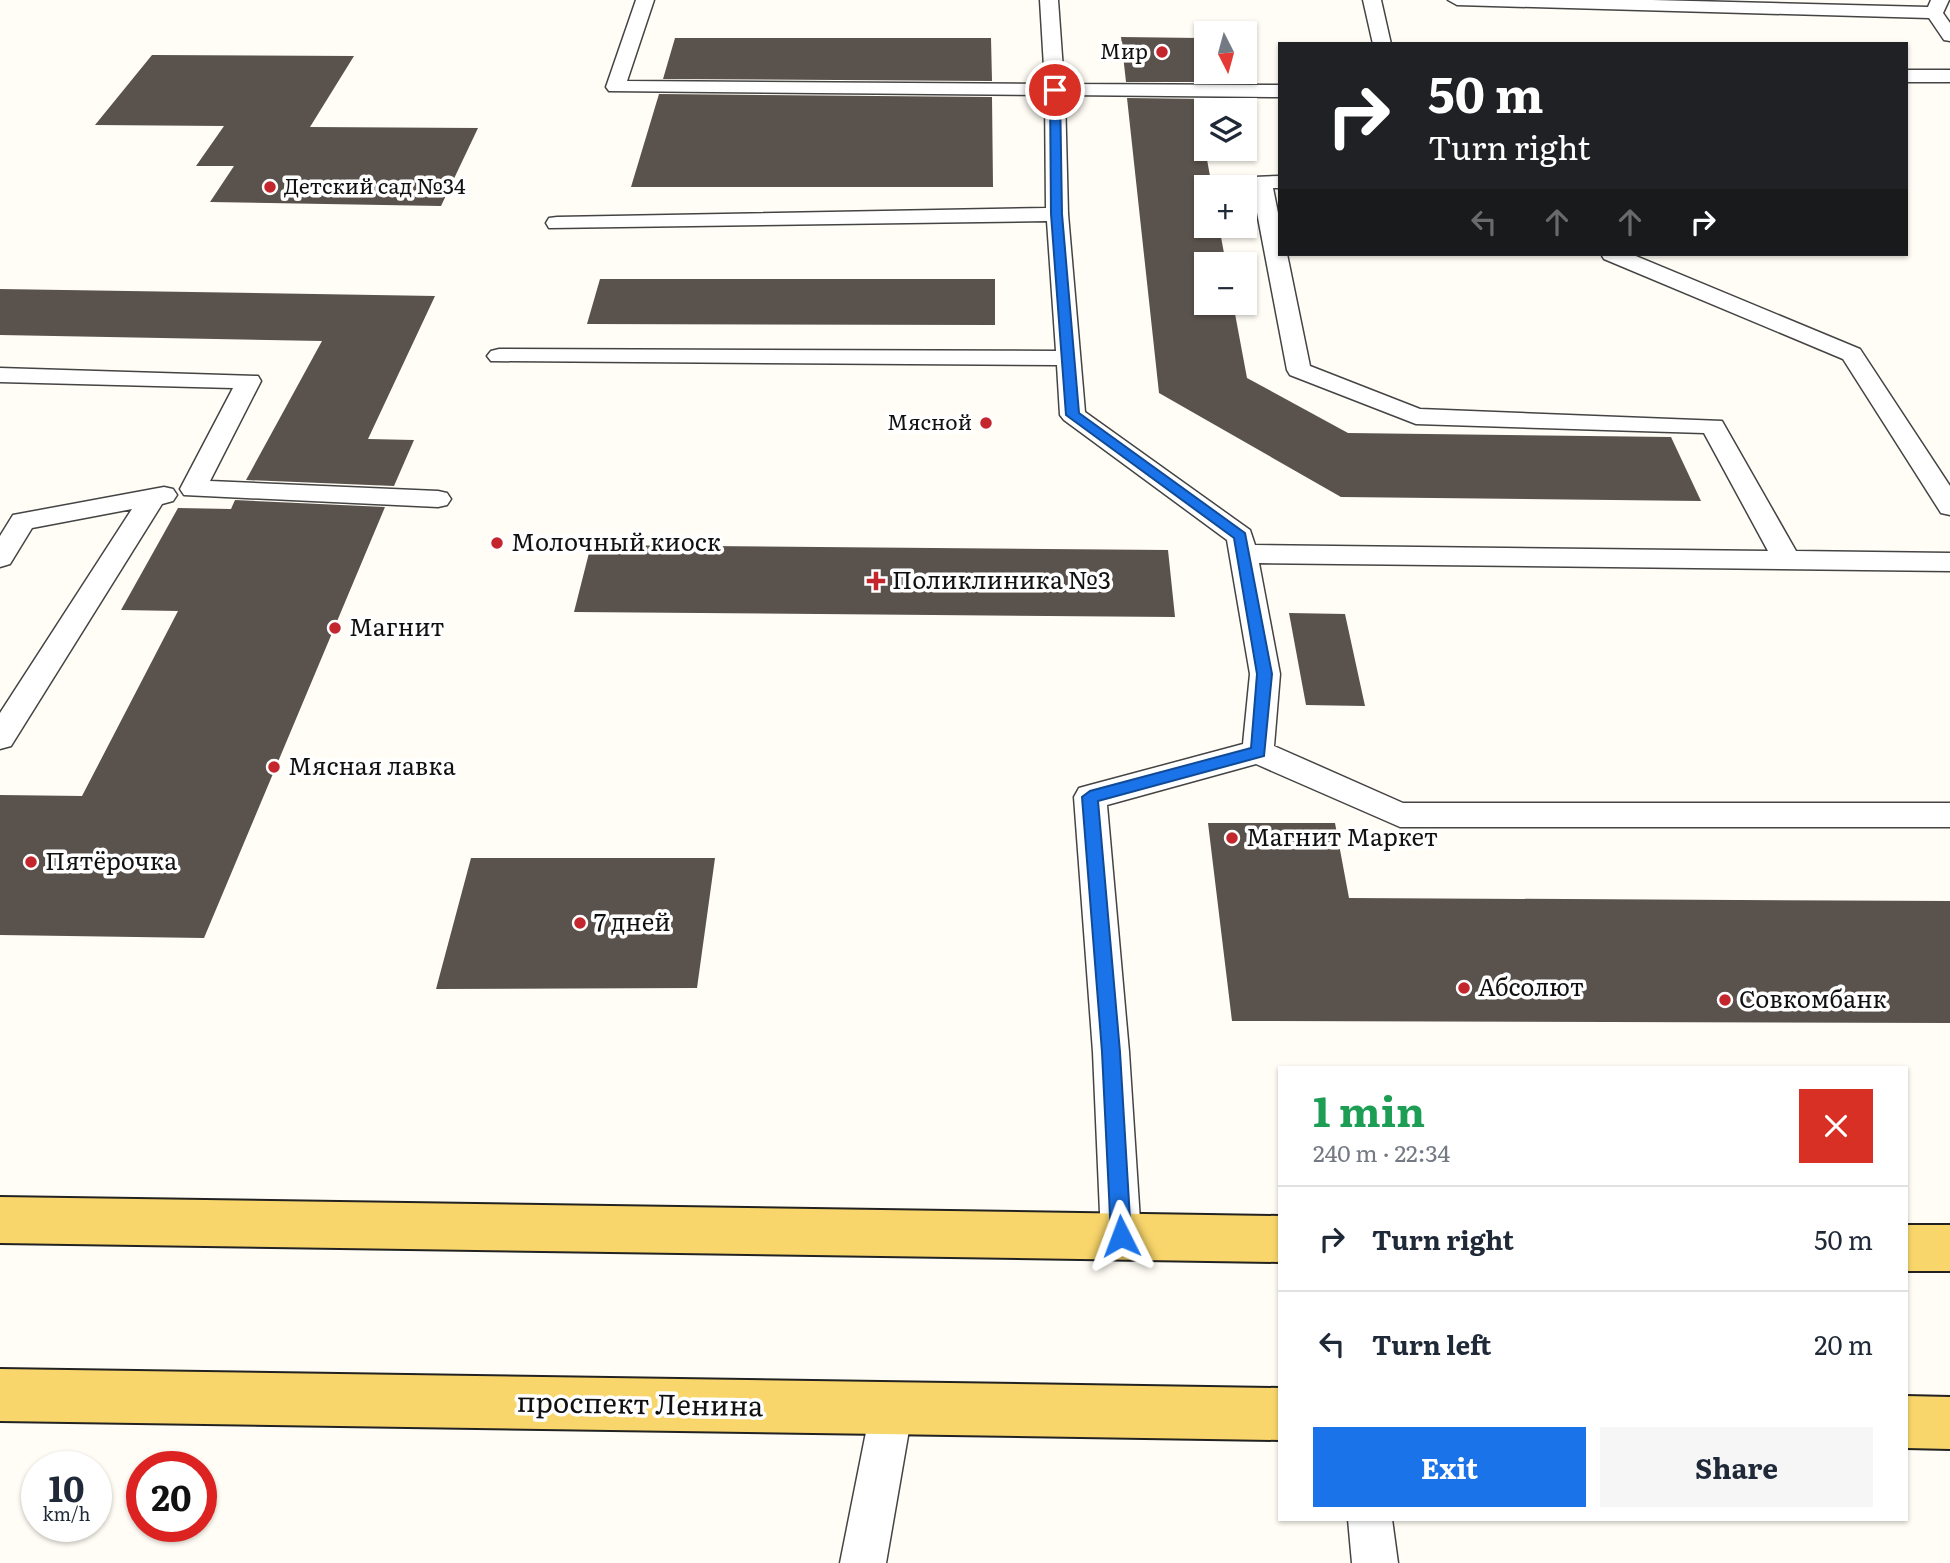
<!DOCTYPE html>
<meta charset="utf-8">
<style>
body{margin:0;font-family:Literata,serif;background:#f6f6f7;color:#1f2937;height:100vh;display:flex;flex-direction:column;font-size:26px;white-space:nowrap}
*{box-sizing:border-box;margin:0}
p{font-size:23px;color:#747a83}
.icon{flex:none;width:38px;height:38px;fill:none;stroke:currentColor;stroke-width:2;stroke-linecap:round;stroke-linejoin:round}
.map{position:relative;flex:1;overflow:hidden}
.details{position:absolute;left:1278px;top:1066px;width:630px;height:455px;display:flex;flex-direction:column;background:#fff;border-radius:0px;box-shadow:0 2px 5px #0004}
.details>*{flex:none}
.guide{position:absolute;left:1278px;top:42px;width:630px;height:214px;border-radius:0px;box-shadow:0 2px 5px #0004;background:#202124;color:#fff;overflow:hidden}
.needle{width:46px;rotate:174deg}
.buttons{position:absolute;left:1194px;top:21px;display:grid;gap:14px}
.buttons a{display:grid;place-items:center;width:63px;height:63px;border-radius:0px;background:#fff;box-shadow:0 2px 5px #0004;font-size:35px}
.speed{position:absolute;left:21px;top:1451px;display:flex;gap:14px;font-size:35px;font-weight:700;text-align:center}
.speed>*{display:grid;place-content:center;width:91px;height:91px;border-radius:50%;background:#fff;box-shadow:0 2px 5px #0004;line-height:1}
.speed small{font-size:18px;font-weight:400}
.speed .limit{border:10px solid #d22;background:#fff;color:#111}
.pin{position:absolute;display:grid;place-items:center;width:60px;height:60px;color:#fff;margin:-30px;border:4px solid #fff;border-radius:50%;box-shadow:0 2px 7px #0007}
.me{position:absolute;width:77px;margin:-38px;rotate:357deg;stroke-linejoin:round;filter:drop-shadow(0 0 5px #0008)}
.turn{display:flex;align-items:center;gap:24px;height:147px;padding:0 35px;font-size:32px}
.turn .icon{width:91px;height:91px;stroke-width:2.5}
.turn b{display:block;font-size:49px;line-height:60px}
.lanes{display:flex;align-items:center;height:66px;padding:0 35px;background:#0003;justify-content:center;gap:35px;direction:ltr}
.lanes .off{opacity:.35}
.round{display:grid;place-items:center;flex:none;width:74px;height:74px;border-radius:0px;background:#f6f6f7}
.summary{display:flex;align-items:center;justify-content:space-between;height:119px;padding:0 35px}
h1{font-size:42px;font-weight:700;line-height:52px;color:#1e9e55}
.primary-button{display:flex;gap:14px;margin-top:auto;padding:14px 35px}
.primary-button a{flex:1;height:80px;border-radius:0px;background:#1a73e8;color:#fff;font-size:28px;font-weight:700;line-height:80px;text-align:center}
.primary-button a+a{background:#f6f6f7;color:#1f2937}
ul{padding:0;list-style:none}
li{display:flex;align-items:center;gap:21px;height:105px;padding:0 35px;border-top:2px solid #e0e1e3}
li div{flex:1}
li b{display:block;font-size:26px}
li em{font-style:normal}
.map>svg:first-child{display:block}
.building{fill:#5a524d}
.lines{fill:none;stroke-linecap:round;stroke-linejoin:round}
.lane-casing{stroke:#444;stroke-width:3}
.primary-casing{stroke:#222;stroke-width:4}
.lane{fill:#fff;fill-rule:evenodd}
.primary{fill:#f9d66b;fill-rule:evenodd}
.route{fill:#1a73e8;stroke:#114b97;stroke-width:2}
.poi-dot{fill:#c4262e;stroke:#fff;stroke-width:2.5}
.labels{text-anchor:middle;stroke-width:7;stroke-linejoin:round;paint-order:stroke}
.far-poi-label{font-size:21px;fill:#111;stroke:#fff;text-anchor:end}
.poi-label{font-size:24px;fill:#111;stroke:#fff;text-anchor:start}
.near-street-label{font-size:28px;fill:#111;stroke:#fff}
</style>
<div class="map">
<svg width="1950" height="1563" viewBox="0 0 1950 1563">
<rect width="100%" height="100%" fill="#fffdf5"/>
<path class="building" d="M 1121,37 L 1200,38 L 1207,82 L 1126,82 Z
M 675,38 L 991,38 L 992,81 L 663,79 Z
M 152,55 L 354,56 L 310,127 L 478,128 L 441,206 L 210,202 L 234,166 L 196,166 L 224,126 L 95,125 Z
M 659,94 L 992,97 L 993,187 L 631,187 Z
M 1127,98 L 1210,99 L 1212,110 L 1206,110 L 1206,149 L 1218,149 L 1219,154 L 1206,154 L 1212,187 L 1206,187 L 1206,226 L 1219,226 L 1226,264 L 1206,264 L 1206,303 L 1233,303 L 1247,378 L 1348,433 L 1671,437 L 1701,501 L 1341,497 L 1159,393 Z
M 600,279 L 995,279 L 995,325 L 587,324 Z
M 0,289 L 435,296 L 368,439 L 414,440 L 394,486 L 246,480 L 322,341 L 0,335 Z
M 235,500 L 385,507 L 204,938 L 0,935 L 0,795 L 82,796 L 178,611 L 121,610 L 178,508 L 231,509 Z
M 591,545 L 1168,550 L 1175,617 L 574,612 Z
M 1289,613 L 1345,614 L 1365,706 L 1306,705 Z
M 1208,823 L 1335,823 L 1349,898 L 1950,901 L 1950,1023 L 1232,1021 Z
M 471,858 L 715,858 L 697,988 L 436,989 Z"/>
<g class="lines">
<defs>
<path id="lane" d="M 636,0 L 654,0 L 627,81 L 1045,84 L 1040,0 L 1058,0 L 1064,84 L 1279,85 L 1279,97 L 1065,95 L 1068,214 L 1085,412 L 1250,530 L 1255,545 L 1768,551 L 1704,433 L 1416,424 L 1290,375 L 1287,370 L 1251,181 L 1254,177 L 1279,176 L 1279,188 L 1273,188 L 1279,218 L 1279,254 L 1287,254 L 1310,366 L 1420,409 L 1722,421 L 1796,551 L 1950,553 L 1950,571 L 1259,563 L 1280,674 L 1274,746 L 1403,803 L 1950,803 L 1950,827 L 1400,827 L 1256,764 L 1107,805 L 1129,1052 L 1141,1236 L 1135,1249 L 1121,1255 L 1107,1249 L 1101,1236 L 1093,1052 L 1074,797 L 1079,788 L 1090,785 L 1243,744 L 1250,674 L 1227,540 L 1064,420 L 1060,415 L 1057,365 L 491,361 L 487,356 L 491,351 L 499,349 L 1056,351 L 1047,221 L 549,228 L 546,223 L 549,218 L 557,217 L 1046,208 L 1045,95 L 609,91 L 606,87 Z
M 1363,0 L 1381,0 L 1391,44 L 1373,44 Z
M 1448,0 L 1652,0 L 1928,7 L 1931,0 L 1949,0 L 1943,13 L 1950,23 L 1950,41 L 1944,40 L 1929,18 L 1457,5 Z
M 1906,70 L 1950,70 L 1950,82 L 1906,82 Z
M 1601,254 L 1631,254 L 1860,349 L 1950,486 L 1950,515 L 1941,513 L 1843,359 L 1604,259 Z
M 0,368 L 258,376 L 261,381 L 210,481 L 438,491 L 447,493 L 451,499 L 447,505 L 438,507 L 184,495 L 180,489 L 233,388 L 0,382 Z
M 164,487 L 173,489 L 177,495 L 173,501 L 162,504 L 11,746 L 0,749 L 0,713 L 132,509 L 32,528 L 10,564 L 0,567 L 0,536 L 13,515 Z
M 892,1386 L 907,1392 L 913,1407 L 886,1563 L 840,1563 L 871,1407 L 877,1392 Z
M 1348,1519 L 1392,1519 L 1398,1563 L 1352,1563 Z"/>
<path id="primary" d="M 0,1197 L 1279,1216 L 1279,1262 L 0,1243 Z
M 1906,1225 L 1950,1225 L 1950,1271 L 1906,1271 Z
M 0,1369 L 1279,1388 L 1279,1440 L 0,1421 Z
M 1906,1396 L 1950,1397 L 1950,1449 L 1906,1448 Z"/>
</defs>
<use href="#lane" class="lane-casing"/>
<use href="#primary" class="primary-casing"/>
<use href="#lane" class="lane"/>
<use href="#primary" class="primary"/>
</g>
<path class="route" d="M 1055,87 L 1060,90 L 1062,214 L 1079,413 L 1245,533 L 1272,674 L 1264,756 L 1098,801 L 1120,1052 L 1131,1236 L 1128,1243 L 1121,1246 L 1114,1243 L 1111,1236 L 1102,1052 L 1082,797 L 1090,791 L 1251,748 L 1257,674 L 1234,538 L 1066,415 L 1051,214 L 1050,90 Z"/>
<g class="poi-dot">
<circle cx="1162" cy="52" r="7"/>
<circle cx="270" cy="187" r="7"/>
<circle cx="986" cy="423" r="7"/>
<circle cx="497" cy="543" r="7"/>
<path d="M872.5 570.5h7v7h7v7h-7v7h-7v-7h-7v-7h7z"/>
<circle cx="335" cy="628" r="7"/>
<circle cx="274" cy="767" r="7"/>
<circle cx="1232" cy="838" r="7"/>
<circle cx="31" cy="862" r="7"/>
<circle cx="580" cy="923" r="7"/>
<circle cx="1464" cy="988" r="7"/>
<circle cx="1725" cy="1000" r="7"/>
</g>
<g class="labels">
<g class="far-poi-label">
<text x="1148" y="59">Мир</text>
<text x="284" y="194" text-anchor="start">Детский сад №34</text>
<text x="972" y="430">Мясной</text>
</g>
<g class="poi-label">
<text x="511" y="551">Молочный киоск</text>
<text x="892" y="589">Поликлиника №3</text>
<text x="349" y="636">Магнит</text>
<text x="288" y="775">Мясная лавка</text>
<text x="1246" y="846">Магнит Маркет</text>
<text x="45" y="870">Пятёрочка</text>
<text x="594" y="931">7 дней</text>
<text x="1478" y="996">Абсолют</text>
<text x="1739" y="1008">Совкомбанк</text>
</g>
<g class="near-street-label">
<text transform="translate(640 1404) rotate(1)" y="10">проспект Ленина</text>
</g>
</g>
</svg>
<div class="buttons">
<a><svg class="needle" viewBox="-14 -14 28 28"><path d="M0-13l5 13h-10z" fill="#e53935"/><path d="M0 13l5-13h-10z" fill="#747a83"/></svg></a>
<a><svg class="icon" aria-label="layers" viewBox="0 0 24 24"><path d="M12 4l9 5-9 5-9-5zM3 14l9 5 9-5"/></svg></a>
<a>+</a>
<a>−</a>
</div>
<div class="speed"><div>10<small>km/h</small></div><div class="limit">20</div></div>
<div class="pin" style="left:1055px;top:90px;background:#d93025"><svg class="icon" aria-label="arrive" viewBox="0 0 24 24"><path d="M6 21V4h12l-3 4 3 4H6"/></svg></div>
<svg class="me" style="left:1121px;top:1236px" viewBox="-20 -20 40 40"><path d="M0-17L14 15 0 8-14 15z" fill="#1a73e8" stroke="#fff" stroke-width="4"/></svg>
<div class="guide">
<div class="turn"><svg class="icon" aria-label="right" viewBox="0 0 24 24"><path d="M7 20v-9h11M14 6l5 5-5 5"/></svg><div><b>50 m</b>Turn right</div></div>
<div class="lanes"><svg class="icon off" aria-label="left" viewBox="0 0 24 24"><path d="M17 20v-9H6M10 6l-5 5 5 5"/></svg><svg class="icon off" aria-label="ahead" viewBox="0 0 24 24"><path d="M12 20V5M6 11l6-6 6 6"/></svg><svg class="icon off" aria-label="ahead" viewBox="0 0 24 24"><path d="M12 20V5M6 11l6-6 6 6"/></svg><svg class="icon" aria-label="right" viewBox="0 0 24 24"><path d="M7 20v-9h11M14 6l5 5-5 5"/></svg></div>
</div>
<section class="details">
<div class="summary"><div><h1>1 min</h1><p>240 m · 22:34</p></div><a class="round" style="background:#d93025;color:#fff"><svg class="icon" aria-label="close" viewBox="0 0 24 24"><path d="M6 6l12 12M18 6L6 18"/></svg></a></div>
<ul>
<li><svg class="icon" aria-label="right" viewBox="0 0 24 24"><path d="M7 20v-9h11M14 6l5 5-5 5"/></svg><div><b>Turn right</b></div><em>50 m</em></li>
<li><svg class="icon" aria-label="left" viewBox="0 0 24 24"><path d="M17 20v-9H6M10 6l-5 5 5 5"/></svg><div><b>Turn left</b></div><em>20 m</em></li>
</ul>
<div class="primary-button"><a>Exit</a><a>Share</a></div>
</section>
</div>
